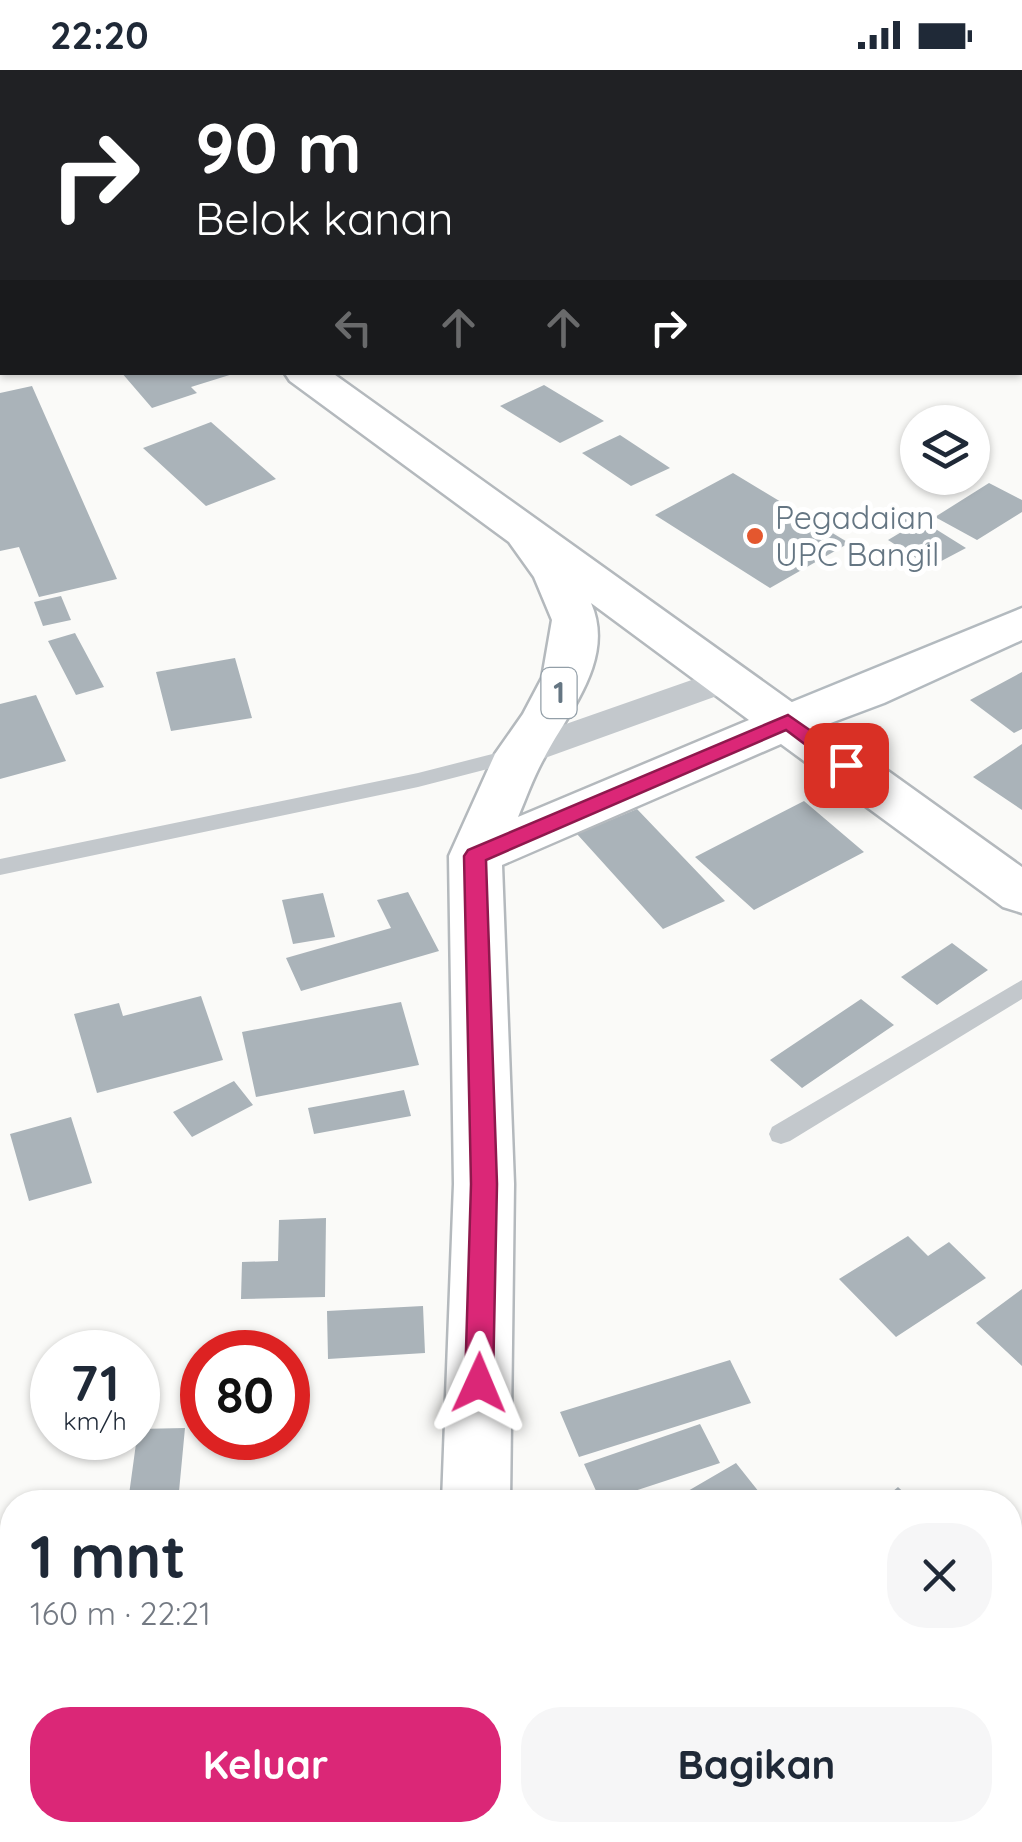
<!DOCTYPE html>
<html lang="id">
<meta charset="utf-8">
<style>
body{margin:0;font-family:Quicksand,sans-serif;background:#f6f6f7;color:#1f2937;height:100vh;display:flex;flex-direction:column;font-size:38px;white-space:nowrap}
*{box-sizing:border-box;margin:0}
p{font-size:32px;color:#747a83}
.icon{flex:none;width:55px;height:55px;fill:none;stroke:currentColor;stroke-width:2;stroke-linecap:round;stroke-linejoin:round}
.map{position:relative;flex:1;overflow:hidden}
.panel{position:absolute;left:0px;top:1420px;width:1022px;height:352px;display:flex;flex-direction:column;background:#fff;border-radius:40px 40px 0 0;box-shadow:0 2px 8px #0004}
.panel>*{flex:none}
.guide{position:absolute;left:0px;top:0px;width:1022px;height:305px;box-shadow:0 2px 8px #0004;background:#202124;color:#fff;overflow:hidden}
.tools{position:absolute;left:900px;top:335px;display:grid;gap:20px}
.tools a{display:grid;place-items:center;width:90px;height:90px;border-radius:50%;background:#fff;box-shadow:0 2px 8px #0004;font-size:50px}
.speed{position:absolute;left:30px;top:1260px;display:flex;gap:20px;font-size:50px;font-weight:700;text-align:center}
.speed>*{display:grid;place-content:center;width:130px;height:130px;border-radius:50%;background:#fff;box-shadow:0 2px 8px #0004;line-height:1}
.speed small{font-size:25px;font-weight:400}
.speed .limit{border:15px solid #d22;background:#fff;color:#111}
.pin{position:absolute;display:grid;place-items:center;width:85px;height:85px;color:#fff;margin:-42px;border-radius:20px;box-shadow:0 5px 15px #0006}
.me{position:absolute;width:110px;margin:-55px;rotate:1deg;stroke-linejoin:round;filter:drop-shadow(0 0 8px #0008)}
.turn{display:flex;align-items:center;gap:35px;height:210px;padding:0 30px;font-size:45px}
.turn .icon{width:130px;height:130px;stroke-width:2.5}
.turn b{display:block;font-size:70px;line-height:85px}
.lanes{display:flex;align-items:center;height:95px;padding:0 30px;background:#0003;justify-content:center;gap:50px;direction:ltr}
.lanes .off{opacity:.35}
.round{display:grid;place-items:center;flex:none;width:105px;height:105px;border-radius:40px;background:#f6f6f7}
.headline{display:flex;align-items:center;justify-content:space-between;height:170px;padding:0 30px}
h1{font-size:60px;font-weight:700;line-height:75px}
.primary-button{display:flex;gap:20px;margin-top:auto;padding:20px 30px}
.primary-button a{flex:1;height:115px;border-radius:40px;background:#db2777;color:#fff;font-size:40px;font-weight:700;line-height:115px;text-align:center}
.primary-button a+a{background:#f6f6f7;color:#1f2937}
.status{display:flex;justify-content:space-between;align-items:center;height:70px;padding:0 50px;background:#fff;direction:ltr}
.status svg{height:28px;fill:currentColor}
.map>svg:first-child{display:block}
.building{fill:#aab3b9}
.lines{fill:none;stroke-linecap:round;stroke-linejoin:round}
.secondary-casing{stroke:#b3babf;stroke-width:5}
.highway-casing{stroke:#b4b9bd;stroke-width:5}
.lane{fill:#c3c8cc;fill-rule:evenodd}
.street{fill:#c3c8cc;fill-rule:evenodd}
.secondary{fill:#fff;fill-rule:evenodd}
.highway{fill:#fff;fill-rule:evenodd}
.route{fill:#db2777;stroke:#8e194d;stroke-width:2.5}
.poi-dot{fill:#e4572e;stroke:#fff;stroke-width:4}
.labels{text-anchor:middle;stroke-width:10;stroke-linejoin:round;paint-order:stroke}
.shield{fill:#fff;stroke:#939fa8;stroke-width:2.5}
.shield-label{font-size:30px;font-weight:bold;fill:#657683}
.poi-label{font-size:32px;fill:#657683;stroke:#fff;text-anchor:start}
</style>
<div class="status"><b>22:20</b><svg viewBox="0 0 49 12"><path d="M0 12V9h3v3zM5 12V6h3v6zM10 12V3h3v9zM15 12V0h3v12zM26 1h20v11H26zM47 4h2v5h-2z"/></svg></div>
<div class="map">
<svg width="1022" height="1772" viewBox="0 0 1022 1772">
<rect width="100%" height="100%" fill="#fafaf8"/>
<path class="building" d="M 121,302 L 236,302 L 236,303 L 191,317 L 197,323 L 152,338 Z
M 544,315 L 604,351 L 560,373 L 500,336 Z
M 32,316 L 117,509 L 39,527 L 19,477 L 0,481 L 0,323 Z
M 211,352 L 276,409 L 206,436 L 143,378 Z
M 620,365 L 670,398 L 631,416 L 582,383 Z
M 733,403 L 849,473 L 770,518 L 655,445 Z
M 989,413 L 1022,430 L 1022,442 L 977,470 L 935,447 Z
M 910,443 L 966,478 L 930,497 L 888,470 L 903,461 L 891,454 Z
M 61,526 L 71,550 L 43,556 L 34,532 Z
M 75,563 L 104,617 L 76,625 L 48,571 Z
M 235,588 L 252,648 L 171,661 L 156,602 Z
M 1022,602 L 1022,659 L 1014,663 L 970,630 Z
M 36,625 L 66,691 L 0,709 L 0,634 Z
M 1022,674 L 1022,740 L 973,707 Z
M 804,731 L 864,782 L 754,840 L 695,787 Z
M 637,739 L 725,831 L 663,859 L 577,764 Z
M 408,822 L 439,881 L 301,921 L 286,888 L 391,858 L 377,830 Z
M 323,823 L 335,867 L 293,874 L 282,830 Z
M 952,873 L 988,900 L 937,935 L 901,907 Z
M 201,926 L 223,990 L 97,1023 L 74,944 L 119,933 L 123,946 Z
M 861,929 L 894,955 L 802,1018 L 770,990 Z
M 401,932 L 419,995 L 256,1027 L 242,962 Z
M 234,1011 L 253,1035 L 192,1067 L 173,1042 Z
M 404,1020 L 411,1046 L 314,1064 L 308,1038 Z
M 71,1047 L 92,1113 L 29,1131 L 10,1064 Z
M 326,1148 L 325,1227 L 241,1229 L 242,1192 L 278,1191 L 279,1150 Z
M 908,1166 L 928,1186 L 949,1172 L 986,1208 L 896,1267 L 839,1209 Z
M 1022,1219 L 1022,1296 L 976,1253 Z
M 423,1236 L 425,1283 L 328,1289 L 327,1241 Z
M 730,1290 L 751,1333 L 579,1387 L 560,1342 Z
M 700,1354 L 720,1393 L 601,1432 L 584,1394 Z
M 185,1358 L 178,1432 L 128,1432 L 138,1359 Z
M 736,1393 L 759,1422 L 742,1432 L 669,1432 Z
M 898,1417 L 914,1432 L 880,1432 Z
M 0,1524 L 12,1524 L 12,1698 L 0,1699 Z
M 787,1760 L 825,1760 L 812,1772 L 797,1772 Z
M 874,1760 L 948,1760 L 956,1772 L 882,1772 Z"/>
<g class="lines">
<defs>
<path id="secondary" d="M 1022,538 L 1022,570 L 884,633 L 804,663 L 787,668 L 770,663 L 762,652 L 770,641 Z"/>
<path id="highway" d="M 0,76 L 2,77 L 2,100 L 0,99 Z
M 284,302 L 331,302 L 1022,797 L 1022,843 L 1003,837 L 781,674 L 502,795 L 514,1114 L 510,1432 L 442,1432 L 454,1114 L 449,786 L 495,684 L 523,644 L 542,608 L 552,550 L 534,507 L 509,472 L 290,311 ZM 591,533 L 749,650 L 518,747 C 526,728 533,708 543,690 C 567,643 616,590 591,533 Z
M 430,1760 L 506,1760 L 506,1772 L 428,1772 Z"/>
</defs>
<use href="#secondary" class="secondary-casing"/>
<use href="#highway" class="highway-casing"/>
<path class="lane" d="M 520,677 L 527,679 L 530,684 L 527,689 L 418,717 L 0,805 L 0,789 L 418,703 Z
M 1022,910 L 1022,929 L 790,1071 L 781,1074 L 772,1071 L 769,1064 L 772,1057 Z"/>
<path class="street" d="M 2,45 L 2,61 L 0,62 L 0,46 Z
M 726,598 L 739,602 L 745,610 L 739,618 L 520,697 L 506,693 L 501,684 L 506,675 Z
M 8,1731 L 12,1733 L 12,1760 L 37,1760 L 39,1772 L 0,1772 L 0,1735 Z"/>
<use href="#secondary" class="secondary"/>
<use href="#highway" class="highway"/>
</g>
<path class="route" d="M 788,645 L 853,690 L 856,695 L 853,700 L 839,700 L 786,660 L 486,790 L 497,1114 L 493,1313 L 489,1322 L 479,1325 L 469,1322 L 465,1313 L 471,1114 L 464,786 L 468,780 Z"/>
<circle class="poi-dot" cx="755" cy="466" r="10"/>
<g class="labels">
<rect class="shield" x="541.5" y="598" width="35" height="50" rx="8"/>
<g class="shield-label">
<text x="559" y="633">1</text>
</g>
<g class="poi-label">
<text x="775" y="459">Pegadaian<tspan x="775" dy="37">UPC Bangil</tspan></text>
</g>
</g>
</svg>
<div class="tools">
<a><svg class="icon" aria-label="layers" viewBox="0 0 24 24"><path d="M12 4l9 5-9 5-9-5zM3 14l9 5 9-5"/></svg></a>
</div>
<div class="speed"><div>71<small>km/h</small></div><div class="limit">80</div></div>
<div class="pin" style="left:846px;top:695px;background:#d93025"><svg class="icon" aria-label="arrive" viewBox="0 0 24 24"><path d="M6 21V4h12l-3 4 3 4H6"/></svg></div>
<svg class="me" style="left:479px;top:1313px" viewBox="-20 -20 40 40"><path d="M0-17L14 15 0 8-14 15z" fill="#db2777" stroke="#fff" stroke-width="4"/></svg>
<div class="guide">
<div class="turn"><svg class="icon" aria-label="right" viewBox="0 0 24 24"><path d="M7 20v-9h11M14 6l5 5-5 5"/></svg><div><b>90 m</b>Belok kanan</div></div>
<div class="lanes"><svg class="icon off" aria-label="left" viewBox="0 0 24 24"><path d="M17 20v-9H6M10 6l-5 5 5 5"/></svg><svg class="icon off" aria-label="ahead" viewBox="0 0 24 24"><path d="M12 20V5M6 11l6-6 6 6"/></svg><svg class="icon off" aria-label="ahead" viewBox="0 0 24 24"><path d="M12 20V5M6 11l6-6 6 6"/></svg><svg class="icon" aria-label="right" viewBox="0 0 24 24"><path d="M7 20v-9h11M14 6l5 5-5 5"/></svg></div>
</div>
<section class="panel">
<div class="headline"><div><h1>1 mnt</h1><p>160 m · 22:21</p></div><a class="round"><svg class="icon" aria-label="close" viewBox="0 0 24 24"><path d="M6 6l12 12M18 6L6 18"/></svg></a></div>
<div class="primary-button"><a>Keluar</a><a>Bagikan</a></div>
</section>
</div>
